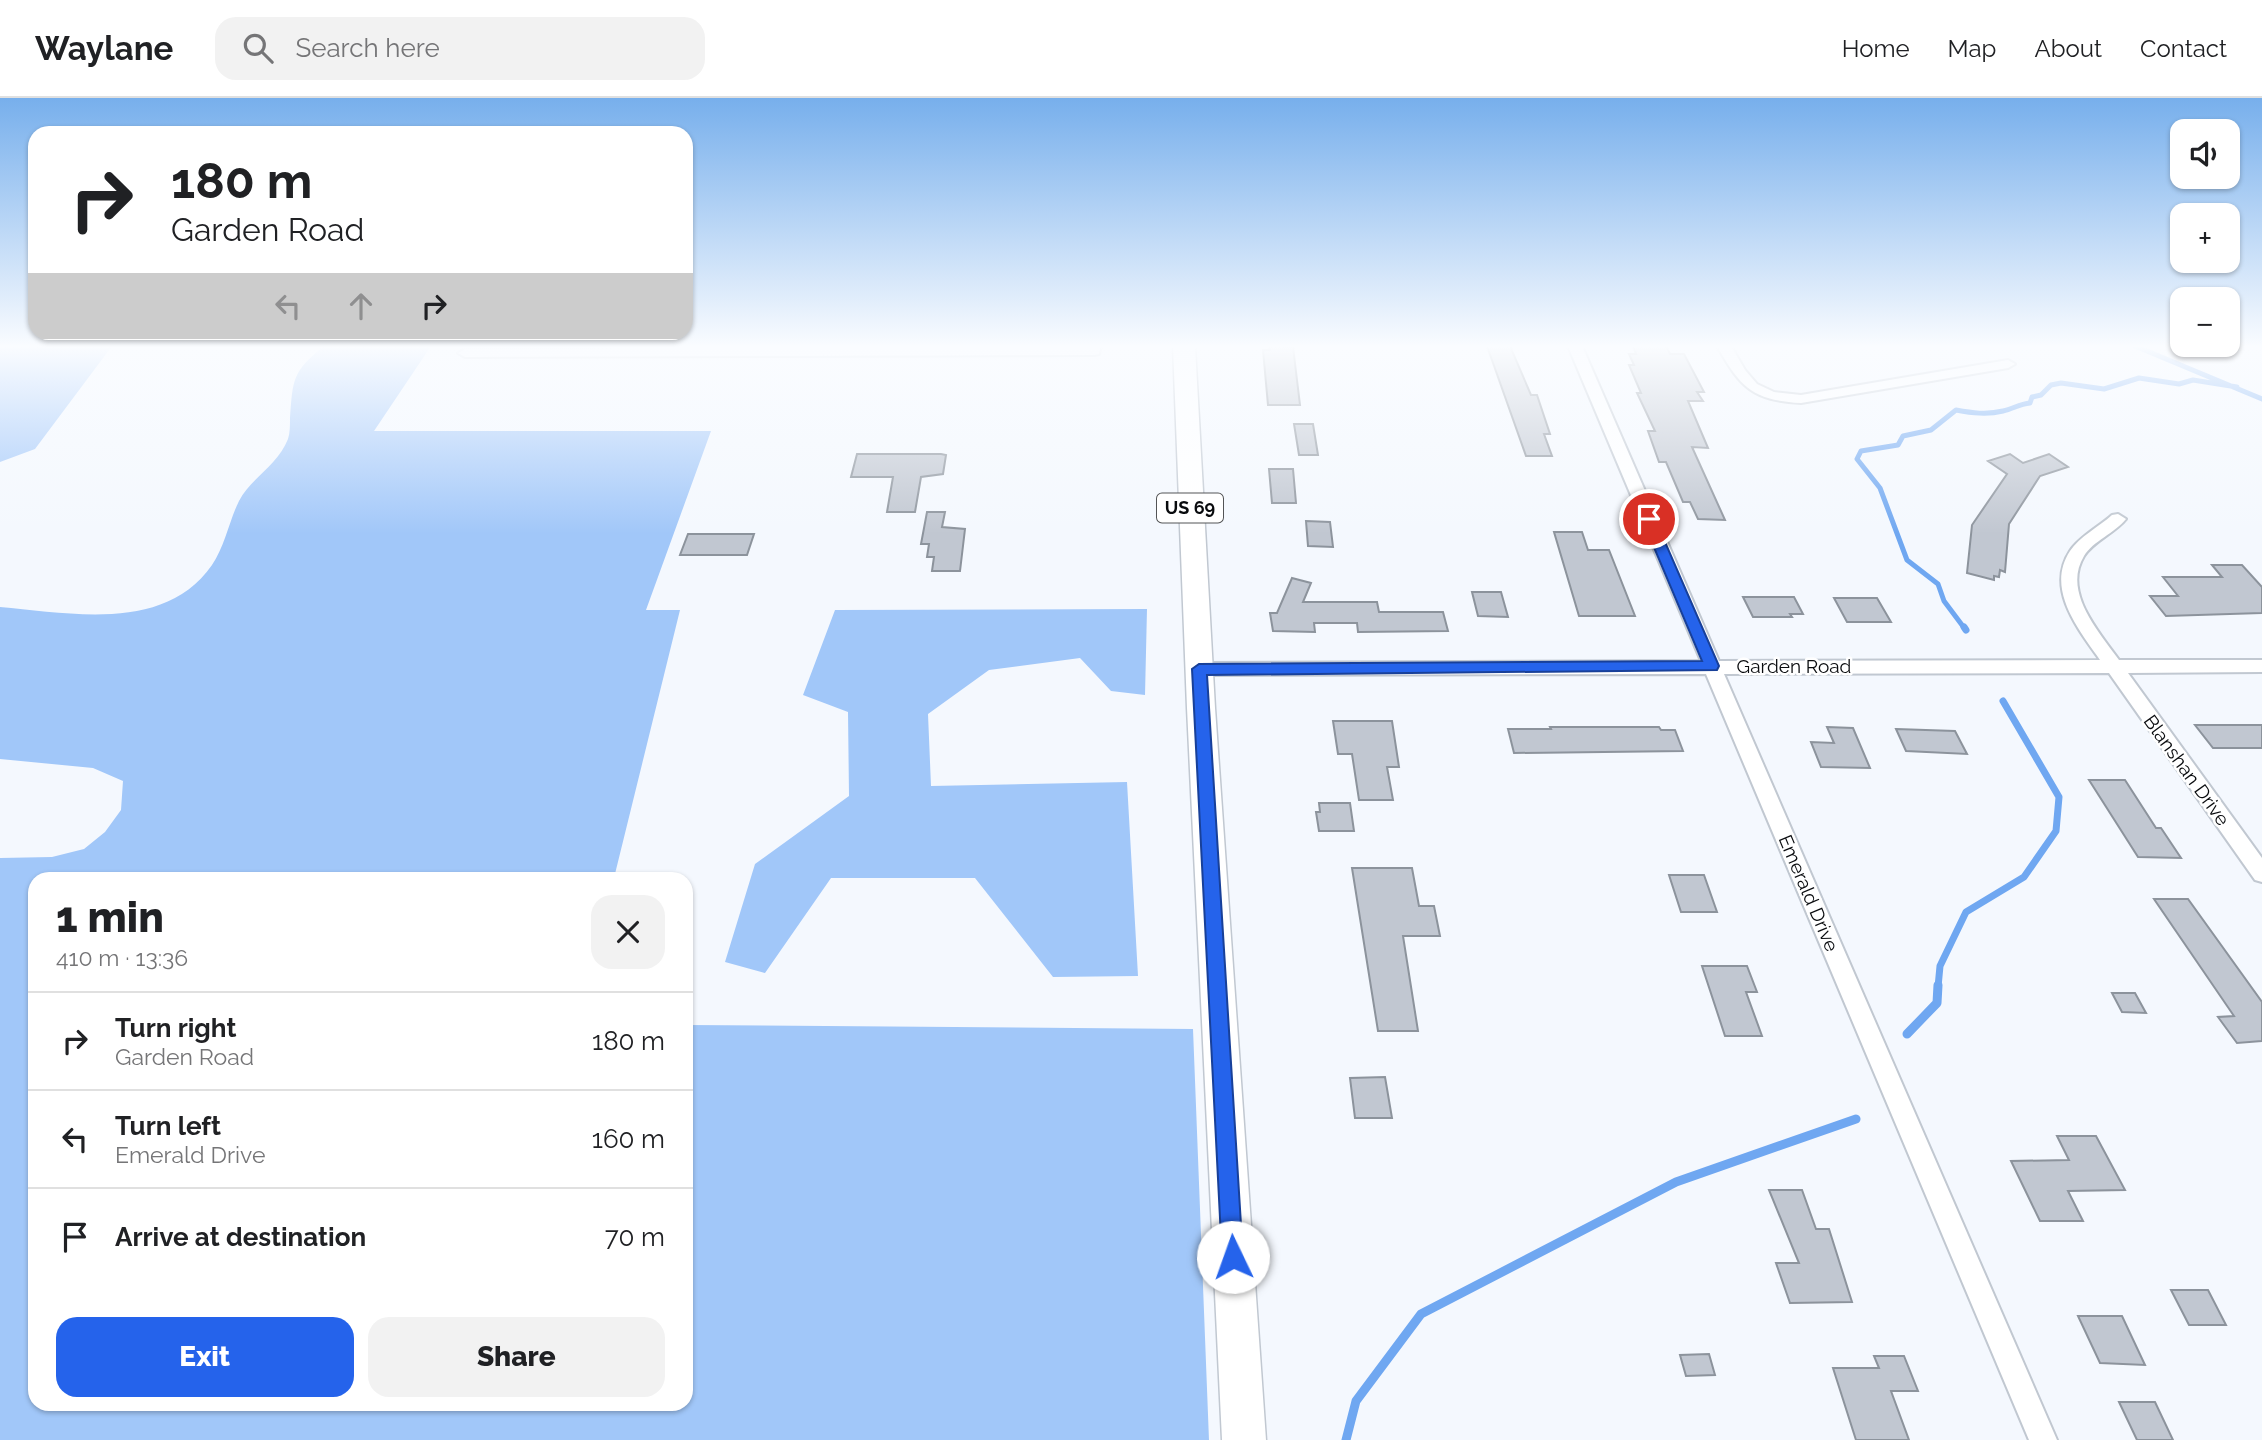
<!DOCTYPE html>
<meta charset="utf-8">
<style>
body{margin:0;font-family:Raleway,sans-serif;background:#f2f2f2;color:#202124;height:100vh;display:flex;flex-direction:column;font-size:26px;white-space:nowrap}
*{box-sizing:border-box;margin:0}
p{font-size:23px;color:#757577}
.icon{flex:none;width:38px;height:38px;fill:none;stroke:currentColor;stroke-width:2;stroke-linecap:round;stroke-linejoin:round}
.map{position:relative;flex:1;overflow:hidden}
.sheet{position:absolute;left:28px;top:774px;width:665px;height:539px;display:flex;flex-direction:column;background:#fff;border-radius:21px;box-shadow:0 2px 5px #0004}
.sheet>*{flex:none}
.hud{position:absolute;left:28px;top:28px;width:665px;height:214px;border-radius:21px;box-shadow:0 2px 5px #0004;background:#fff;color:#202124;overflow:hidden}
.fabs{position:absolute;left:2170px;top:21px;display:grid;gap:14px}
.fabs a{display:grid;place-items:center;width:70px;height:70px;border-radius:14px;background:#fff;box-shadow:0 2px 5px #0004;font-size:35px}
.pin{position:absolute;display:grid;place-items:center;width:60px;height:60px;color:#fff;margin:-30px;border:4px solid #fff;border-radius:50%;box-shadow:0 2px 7px #0007}
.me{position:absolute;width:77px;margin:-38px;rotate:357deg;stroke-linejoin:round;filter:drop-shadow(0 0 5px #0008)}
.turn{display:flex;align-items:center;gap:24px;height:147px;padding:0 28px;font-size:32px}
.turn .icon{width:91px;height:91px;stroke-width:2.5}
.turn b{display:block;font-size:49px;line-height:60px}
.lanes{display:flex;align-items:center;height:66px;padding:0 28px;background:#0003;justify-content:center;gap:35px;direction:ltr}
.lanes .off{opacity:.35}
.round{display:grid;place-items:center;flex:none;width:74px;height:74px;border-radius:21px;background:#f2f2f2}
.headline{display:flex;align-items:center;justify-content:space-between;height:119px;padding:0 28px}
h1{font-size:42px;font-weight:800;line-height:52px}
.action{display:flex;gap:14px;margin-top:auto;padding:14px 28px}
.action a{flex:1;height:80px;border-radius:21px;background:#2563eb;color:#fff;font-size:28px;font-weight:800;line-height:80px;text-align:center}
.action a+a{background:#f2f2f2;color:#202124}
ul{padding:0;list-style:none}
li{display:flex;align-items:center;gap:21px;height:98px;padding:0 28px;border-top:2px solid #e0e0e0}
li div{flex:1}
li b{display:block;font-size:26px}
li em{font-style:normal}
header{display:flex;align-items:center;gap:42px;box-sizing:border-box;height:98px;padding:0 35px;background:#fff;border-bottom:2px solid #e0e0e0}
header strong{font-size:33px}
nav{display:flex;gap:38px;margin-inline-start:auto;font-size:24px}
.search{width:490px;height:63px;background:#f2f2f2;display:flex;align-items:center;gap:18px;box-sizing:border-box;padding:0 24px;border-radius:21px;color:#757577;font-size:26px}
.map>svg:first-child{display:block}
.green{fill:#a1c7f9}
.lines{fill:none;stroke-linecap:round;stroke-linejoin:round}
.stream-far2{stroke:#6fa7f1;stroke-width:5}
.stream-far1{stroke:#6fa7f1;stroke-width:7}
.stream{stroke:#6fa7f1;stroke-width:9}
.building{fill:#c1c7d1;stroke:#8c939c;stroke-width:2}
.street-casing{stroke:#c1c8d1;stroke-width:4}
.primary-casing{stroke:#c1c8d1;stroke-width:3}
.street{fill:#fff;fill-rule:evenodd}
.primary{fill:#fff;fill-rule:evenodd}
.route{fill:#2563eb;stroke:#184099;stroke-width:2}
.labels{text-anchor:middle;stroke-width:5;stroke-linejoin:round;paint-order:stroke}
.shield{fill:#fff;stroke:#535456;stroke-width:2}
.shield-label{font-size:18px;font-weight:bold;fill:#090b0e}
.street-label{font-size:19px;fill:#090b0e;stroke:#fff}
</style>
<header>
<strong>Waylane</strong>
<div class="search"><svg class="icon" aria-label="search" viewBox="0 0 24 24"><circle cx="10" cy="10" r="6"/><path d="M15 15l6 6"/></svg>Search here</div>
<nav><a>Home</a><a>Map</a><a>About</a><a>Contact</a></nav>
</header>
<div class="map">
<svg width="2262" height="1342" viewBox="0 0 2262 1342">
<rect width="100%" height="100%" fill="#f4f8fe"/>
<path class="green" d="M 0,248 L 112,248 L 35,351 L 0,364 Z
M 324,248 L 431,248 L 374,333 L 711,333 L 646,512 L 680,512 L 614,780 L 35,780 L 35,1306 L 686,1306 L 686,927 L 1193,931 L 1209,1342 L 0,1342 L 0,760 L 52,759 L 84,751 L 105,734 L 121,712 L 123,683 L 93,670 L 0,661 L 0,509 C 70,515 165,535 212,467 C 225,448 229,423 239,403 C 251,380 278,367 288,341 C 290,335 290,327 290,320 C 293,281 292,274 324,248 Z
M 1147,511 L 1145,597 L 1111,593 L 1080,560 L 989,572 L 928,616 L 931,688 L 1127,684 L 1138,878 L 1053,879 L 975,780 L 831,780 L 765,875 L 725,864 L 755,766 L 849,698 L 848,614 L 803,597 L 835,512 Z"/>
<g class="lines">
<path class="stream-far2" d="M 2135,248 L 2262,301
M 1965,531 L 1944,503 L 1938,486 L 1907,462 L 1880,390 L 1857,361 L 1861,353 L 1898,347 L 1903,338 L 1931,332 L 1956,312 C 1972,315 1987,317 2003,313 C 2013,311 2019,306 2030,305 L 2032,299 L 2041,297 L 2051,287 L 2061,285 L 2104,291 L 2139,280 L 2179,286 L 2193,282 L 2237,289"/>
<path class="stream-far1" d="M 1964,529 L 1966,532
M 1938,889 L 1940,868 L 1966,814 L 2024,779 L 2056,733 L 2059,699 L 2003,603"/>
<path class="stream" d="M 1907,936 L 1937,905 L 1938,887
M 1346,1342 L 1356,1303 L 1421,1216 L 1676,1084 L 1856,1021"/>
</g>
<path class="building" d="M 1269,248 L 1293,249 L 1300,307 L 1268,307 L 1263,252 L 1270,252 Z
M 1487,248 L 1510,248 L 1531,297 L 1537,297 L 1550,336 L 1544,336 L 1552,358 L 1526,358 Z
M 1633,248 L 1666,248 L 1670,256 L 1684,256 L 1704,294 L 1697,294 L 1703,303 L 1688,303 L 1708,350 L 1692,349 L 1725,422 L 1698,421 L 1690,404 L 1683,404 L 1666,364 L 1659,364 L 1648,333 L 1655,333 L 1637,295 L 1641,295 L 1629,267 L 1634,267 L 1629,256 L 1636,256 Z
M 1294,326 L 1313,326 L 1318,357 L 1299,357 Z
M 857,356 L 941,356 L 946,357 L 943,376 L 921,379 L 915,414 L 887,414 L 893,379 L 851,379 Z
M 2010,356 L 2023,365 L 2049,356 L 2068,369 L 2040,378 L 2009,426 L 2005,474 L 2000,472 L 1999,479 L 1994,478 L 1994,482 L 1967,475 L 1972,427 L 2007,376 L 1988,363 Z
M 1269,371 L 1293,371 L 1296,405 L 1272,405 Z
M 927,414 L 945,414 L 942,429 L 965,431 L 960,473 L 932,473 L 934,459 L 927,459 L 929,446 L 921,446 Z
M 1306,423 L 1330,424 L 1333,449 L 1308,448 Z
M 1554,434 L 1582,434 L 1588,452 L 1609,452 L 1635,518 L 1579,518 Z
M 688,436 L 754,436 L 747,457 L 680,457 Z
M 2212,467 L 2242,467 L 2262,489 L 2262,515 L 2166,518 L 2150,498 L 2178,498 L 2163,479 L 2222,479 Z
M 1292,480 L 1311,485 L 1303,504 L 1377,504 L 1379,514 L 1443,514 L 1448,533 L 1358,534 L 1357,525 L 1314,525 L 1315,534 L 1273,533 L 1270,515 L 1277,515 Z
M 1472,494 L 1501,494 L 1508,519 L 1478,518 Z
M 1743,499 L 1794,499 L 1803,516 L 1790,516 L 1792,519 L 1753,519 Z
M 1834,500 L 1877,500 L 1891,524 L 1847,524 Z
M 1333,623 L 1392,623 L 1399,669 L 1387,669 L 1393,702 L 1359,702 L 1352,656 L 1338,656 Z
M 2195,627 L 2262,627 L 2262,650 L 2213,650 Z
M 1550,629 L 1659,629 L 1661,632 L 1675,632 L 1683,653 L 1514,655 L 1508,631 L 1551,631 Z
M 1827,629 L 1853,630 L 1870,670 L 1821,669 L 1811,644 L 1834,645 Z
M 1896,631 L 1955,633 L 1967,656 L 1906,653 Z
M 2089,682 L 2125,682 L 2156,730 L 2161,730 L 2181,760 L 2138,759 Z
M 1319,705 L 1350,705 L 1354,733 L 1319,733 L 1316,714 L 1320,714 Z
M 1352,770 L 1412,770 L 1419,808 L 1434,808 L 1440,838 L 1403,838 L 1418,933 L 1378,933 Z
M 1669,777 L 1704,777 L 1717,814 L 1681,814 Z
M 2154,801 L 2188,801 L 2262,904 L 2262,943 L 2237,945 L 2218,919 L 2234,918 Z
M 1702,868 L 1747,868 L 1757,894 L 1746,894 L 1762,938 L 1725,938 Z
M 2112,895 L 2135,895 L 2146,915 L 2122,914 Z
M 1385,979 L 1392,1020 L 1355,1020 L 1350,980 Z
M 2057,1038 L 2096,1038 L 2125,1092 L 2068,1093 L 2083,1123 L 2040,1123 L 2011,1063 L 2069,1062 Z
M 1769,1092 L 1802,1092 L 1816,1131 L 1829,1131 L 1852,1204 L 1790,1205 L 1776,1165 L 1799,1165 Z
M 2171,1192 L 2208,1192 L 2226,1227 L 2189,1227 Z
M 2078,1218 L 2122,1218 L 2145,1267 L 2100,1265 Z
M 1709,1256 L 1715,1277 L 1686,1278 L 1680,1257 Z
M 1874,1258 L 1904,1258 L 1918,1293 L 1891,1293 L 1909,1342 L 1856,1342 L 1833,1270 L 1879,1270 Z
M 2119,1304 L 2155,1304 L 2173,1342 L 2137,1342 Z"/>
<g class="lines">
<defs>
<path id="street" d="M 1101,248 L 1099,256 L 1094,257 L 465,259 L 458,255 L 465,251 Z
M 1568,248 L 1582,248 L 1719,563 L 2100,562 C 2079,532 2045,491 2070,453 C 2079,439 2100,428 2112,417 L 2118,416 L 2126,421 C 2115,435 2093,443 2084,458 C 2062,494 2099,534 2119,562 L 2262,562 L 2262,574 L 2128,575 L 2262,760 L 2262,784 L 2255,782 L 2109,575 L 1724,576 L 2057,1342 L 2029,1342 L 1706,576 L 1199,577 L 1193,576 L 1190,571 L 1193,566 L 1199,565 L 1701,563 Z
M 1717,248 L 1731,248 L 1745,272 L 1757,286 L 1774,294 L 1801,297 L 2008,262 L 2015,266 L 2008,270 L 1801,305 C 1752,302 1741,290 1717,248 Z"/>
<path id="primary" d="M 1173,248 L 1195,248 L 1215,610 L 1266,1342 L 1222,1342 L 1187,610 Z"/>
</defs>
<use href="#street" class="street-casing"/>
<use href="#primary" class="primary-casing"/>
<use href="#street" class="street"/>
<use href="#primary" class="primary"/>
</g>
<linearGradient id="sky" x2="0" y2="1"><stop stop-color="#77afec"/><stop offset="0.57" stop-color="#fafcff"/><stop offset="1" stop-color="#fafcff" stop-opacity="0"/></linearGradient>
<rect width="2262" height="436" fill="url(#sky)"/>
<path class="route" d="M 1649,416 L 1655,421 L 1719,568 L 1717,572 L 1207,577 L 1243,1159 L 1240,1166 L 1233,1169 L 1225,1166 L 1222,1159 L 1192,571 L 1199,566 L 1702,563 L 1642,421 Z"/>
<g class="labels">
<rect class="shield" x="1157" y="395.5" width="66" height="29" rx="5"/>
<g class="shield-label">
<text x="1190" y="416">US 69</text>
</g>
<g class="street-label">
<text x="1794" y="575">Garden Road</text>
<text transform="translate(2187 672) rotate(54)" y="7">Blanshan Drive</text>
<text transform="translate(1809 795) rotate(67)" y="7">Emerald Drive</text>
</g>
</g>
</svg>
<div class="fabs">
<a><svg class="icon" aria-label="sound" viewBox="0 0 24 24"><path d="M4 9h4l5-4v14l-5-4H4zM17 9q2 3 0 6"/></svg></a>
<a>+</a>
<a>−</a>
</div>
<div class="pin" style="left:1649px;top:421px;background:#d93025"><svg class="icon" aria-label="arrive" viewBox="0 0 24 24"><path d="M6 21V4h12l-3 4 3 4H6"/></svg></div>
<svg class="me" style="left:1233px;top:1159px" viewBox="-20 -20 40 40"><circle r="19" fill="#fff"/><path d="M0-13L10 11 0 6-10 11z" fill="#2563eb"/></svg>
<div class="hud">
<div class="turn"><svg class="icon" aria-label="right" viewBox="0 0 24 24"><path d="M7 20v-9h11M14 6l5 5-5 5"/></svg><div><b>180 m</b>Garden Road</div></div>
<div class="lanes"><svg class="icon off" aria-label="left" viewBox="0 0 24 24"><path d="M17 20v-9H6M10 6l-5 5 5 5"/></svg><svg class="icon off" aria-label="ahead" viewBox="0 0 24 24"><path d="M12 20V5M6 11l6-6 6 6"/></svg><svg class="icon" aria-label="right" viewBox="0 0 24 24"><path d="M7 20v-9h11M14 6l5 5-5 5"/></svg></div>
</div>
<section class="sheet">
<div class="headline"><div><h1>1 min</h1><p>410 m · 13:36</p></div><a class="round"><svg class="icon" aria-label="close" viewBox="0 0 24 24"><path d="M6 6l12 12M18 6L6 18"/></svg></a></div>
<ul>
<li><svg class="icon" aria-label="right" viewBox="0 0 24 24"><path d="M7 20v-9h11M14 6l5 5-5 5"/></svg><div><b>Turn right</b><p>Garden Road</p></div><em>180 m</em></li>
<li><svg class="icon" aria-label="left" viewBox="0 0 24 24"><path d="M17 20v-9H6M10 6l-5 5 5 5"/></svg><div><b>Turn left</b><p>Emerald Drive</p></div><em>160 m</em></li>
<li><svg class="icon" aria-label="arrive" viewBox="0 0 24 24"><path d="M6 21V4h12l-3 4 3 4H6"/></svg><div><b>Arrive at destination</b></div><em>70 m</em></li>
</ul>
<div class="action"><a>Exit</a><a>Share</a></div>
</section>
</div>
